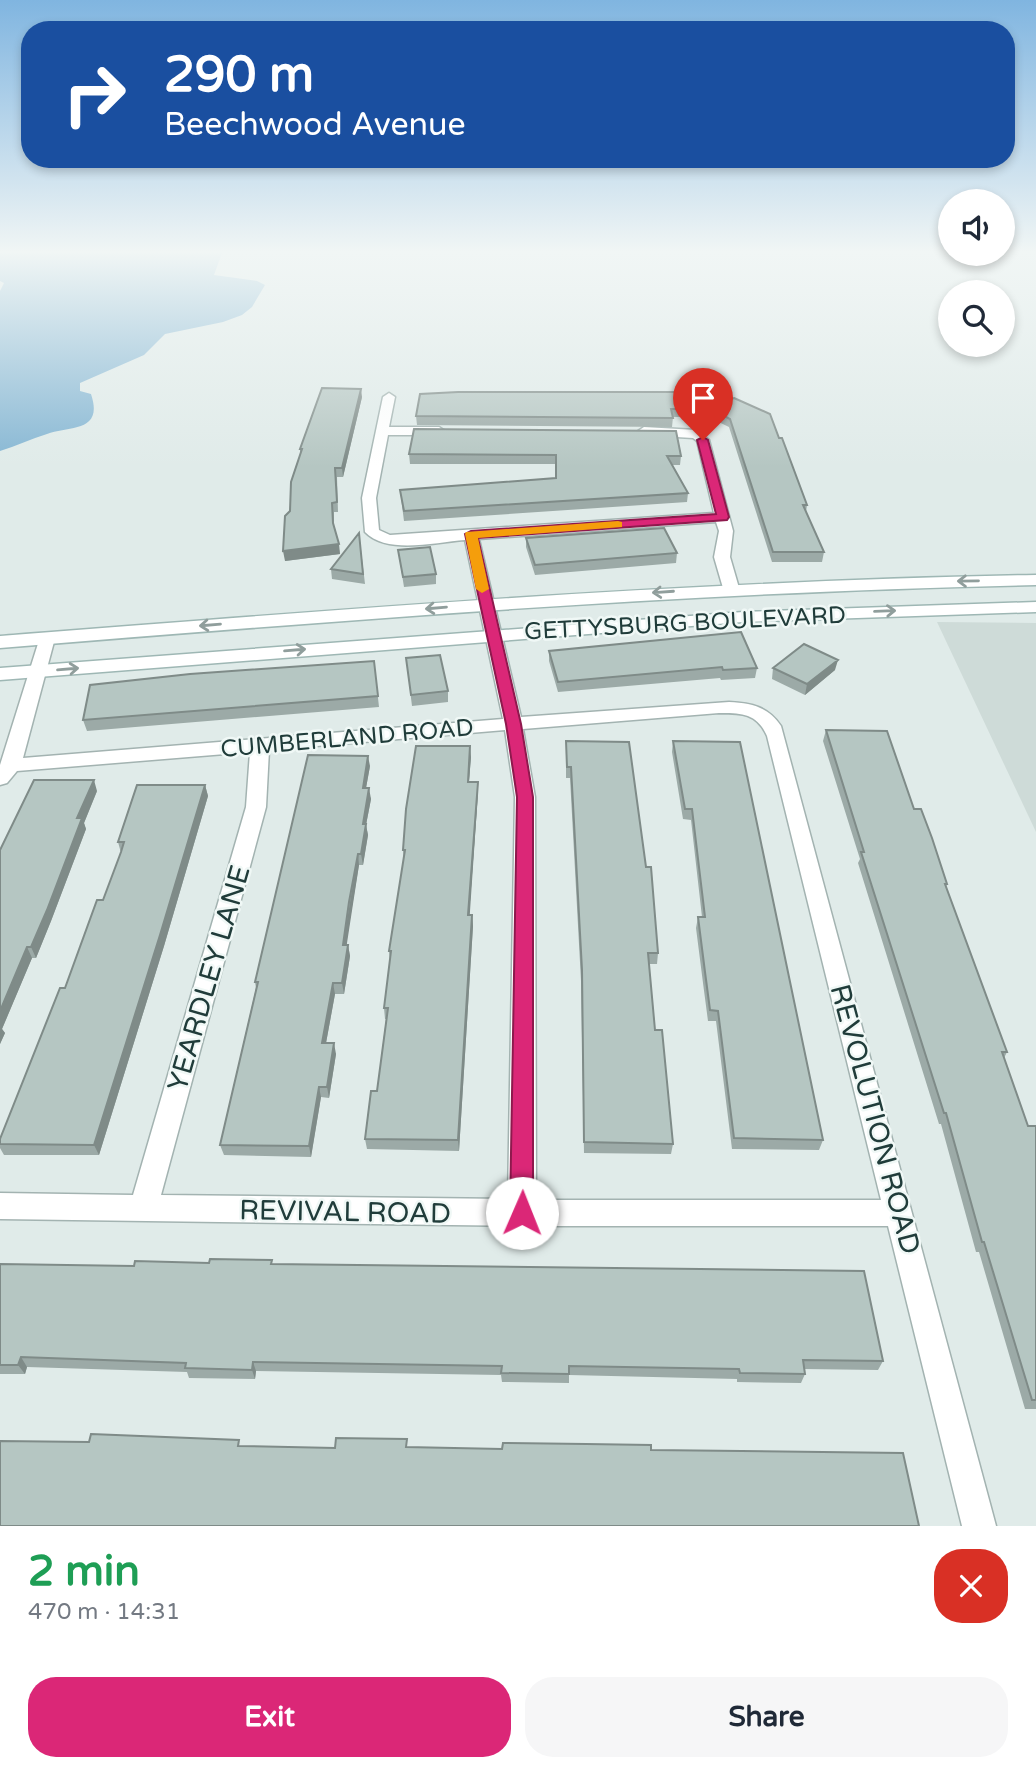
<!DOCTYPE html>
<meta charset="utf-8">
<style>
body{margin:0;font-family:"Varela Round",sans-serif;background:#f6f6f7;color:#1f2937;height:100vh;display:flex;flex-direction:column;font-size:26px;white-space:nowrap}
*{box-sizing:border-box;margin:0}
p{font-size:23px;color:#747a83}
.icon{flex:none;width:38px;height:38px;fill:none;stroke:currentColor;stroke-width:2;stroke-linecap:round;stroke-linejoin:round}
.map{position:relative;height:1526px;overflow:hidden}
.side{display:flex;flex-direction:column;background:#fff;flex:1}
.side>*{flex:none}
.hud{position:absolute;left:21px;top:21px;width:994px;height:147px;border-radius:28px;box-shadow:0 4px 10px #0003;background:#1a4fa0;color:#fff;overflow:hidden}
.fabs{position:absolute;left:938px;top:189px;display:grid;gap:14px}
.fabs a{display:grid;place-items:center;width:77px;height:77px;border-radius:50%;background:#fff;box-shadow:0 4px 10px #0003;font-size:35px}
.pin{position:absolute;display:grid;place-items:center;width:60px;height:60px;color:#fff;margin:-72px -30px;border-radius:50% 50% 50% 0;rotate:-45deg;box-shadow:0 0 7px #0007}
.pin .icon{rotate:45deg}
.me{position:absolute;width:77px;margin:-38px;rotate:1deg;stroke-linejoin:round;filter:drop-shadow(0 0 5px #0008)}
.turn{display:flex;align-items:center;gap:24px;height:147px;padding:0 28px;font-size:32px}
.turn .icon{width:91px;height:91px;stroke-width:2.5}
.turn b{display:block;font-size:49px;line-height:60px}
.round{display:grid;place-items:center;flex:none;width:74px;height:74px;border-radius:28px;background:#f6f6f7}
.summary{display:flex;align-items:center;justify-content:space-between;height:119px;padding:0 28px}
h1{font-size:42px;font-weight:700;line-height:52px;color:#1e9e55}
.action{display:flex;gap:14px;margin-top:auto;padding:14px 28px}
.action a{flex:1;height:80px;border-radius:28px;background:#db2777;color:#fff;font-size:28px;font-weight:700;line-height:80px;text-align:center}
.action a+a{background:#f6f6f7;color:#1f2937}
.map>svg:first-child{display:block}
.built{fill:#cedbd8}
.water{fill:#85b6d3}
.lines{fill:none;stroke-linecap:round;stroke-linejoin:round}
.street-casing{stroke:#a3b3b1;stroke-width:3}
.secondary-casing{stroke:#9eb7b4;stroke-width:3}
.street{fill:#fff;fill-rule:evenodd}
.secondary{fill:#fff;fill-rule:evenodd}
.wall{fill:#9caaa7}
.shaded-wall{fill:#7f8b88}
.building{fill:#b5c6c2;stroke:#7f8b88;stroke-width:2}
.oneway{stroke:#909e9c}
.route{fill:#db2777;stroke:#8e194d;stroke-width:2}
.slow{fill:#f59e0b}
.labels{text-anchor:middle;stroke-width:5;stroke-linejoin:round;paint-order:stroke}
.street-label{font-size:24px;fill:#203c3a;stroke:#f0f8f6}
.near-street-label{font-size:28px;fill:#203c3a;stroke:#f0f8f6}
</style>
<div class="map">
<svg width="1036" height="1526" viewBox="0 0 1036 1526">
<rect width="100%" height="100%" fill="#e0ebe9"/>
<path class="built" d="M 937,622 L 1036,623 L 1036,832 Z"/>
<path class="water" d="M 0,253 L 222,253 L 214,275 L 257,281 L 265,285 L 252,307 L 242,315 L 223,322 L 165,334 L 144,355 L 80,383 L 80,391 L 91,394 C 104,433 69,426 47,434 C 31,439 16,446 0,451 L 0,291 L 4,283 L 0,281 Z"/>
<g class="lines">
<defs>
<path id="street" d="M 389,393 L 395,397 L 389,427 L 439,427 L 445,431 L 439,435 L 388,435 L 376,498 L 379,530 L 390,535 L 714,513 L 697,441 L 693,438 L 644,435 L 638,431 L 644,427 L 696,430 L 709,440 L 733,531 L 730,557 L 739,588 L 737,591 L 725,591 L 723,588 L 714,557 L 719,531 L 716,522 L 479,539 L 521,717 L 729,702 C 752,703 768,707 781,726 L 996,1526 L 962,1526 L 888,1226 L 522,1226 L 0,1219 L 0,1193 L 133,1195 L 246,807 L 250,752 L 17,771 L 7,783 L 0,785 L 0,765 L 41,634 L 53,634 L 55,638 L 23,758 L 503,719 L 465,540 C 436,542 387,555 365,532 L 362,498 L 383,397 ZM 719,713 C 741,713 757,713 767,736 L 881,1200 L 536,1200 L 535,797 L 523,729 ZM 505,730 L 515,797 L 508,1199 L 161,1195 L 266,807 L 269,750 Z"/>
<path id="secondary" d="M 1036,575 L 1036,585 C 690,592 345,620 0,648 L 0,636 C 345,609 690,581 1036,575 Z
M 1036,602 L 1036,612 L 743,622 L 0,680 L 0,668 L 743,612 Z"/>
</defs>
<use href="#street" class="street-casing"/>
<use href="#secondary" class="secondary-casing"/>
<use href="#street" class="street"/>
<use href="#secondary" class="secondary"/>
</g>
<path class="wall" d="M 362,397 L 343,477 L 337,477 L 338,512 L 334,512 L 334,526 L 340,554 L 285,561 L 290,511 L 300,454 L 300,449 Z
M 707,407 L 779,438 L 807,505 L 806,512 L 824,552 L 822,562 L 772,562 L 729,427 L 706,416 Z
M 689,409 L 688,417 L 673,417 L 672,427 L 417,425 L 416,416 Z
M 409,454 L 681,456 L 680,465 L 672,465 L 688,493 L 687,502 L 404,521 L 400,490 L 556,478 L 555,464 L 410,464 Z
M 359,533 L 365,584 L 332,579 L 331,569 Z
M 526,538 L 677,553 L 676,563 L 535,575 L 526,547 Z
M 398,550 L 436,574 L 436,584 L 404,587 Z
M 549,651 L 757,668 L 755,678 L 721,680 L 720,678 L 558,692 L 549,661 Z
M 406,658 L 448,691 L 448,702 L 412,706 Z
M 374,661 L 379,707 L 87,731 L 83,720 Z
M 773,668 L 835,670 L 805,695 L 772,679 Z
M 826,730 L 914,809 L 947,884 L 946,887 L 1007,1052 L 1004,1058 L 1028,1126 L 1036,1126 L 1036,1409 L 1025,1409 L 979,1252 L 976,1252 L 941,1124 L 939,1124 L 858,863 L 860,859 L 823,741 Z
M 566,741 L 646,867 L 658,953 L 657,964 L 649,964 L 655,1030 L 673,1144 L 671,1154 L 584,1153 L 581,981 L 570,778 L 566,778 Z
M 673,741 L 823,1140 L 819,1150 L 732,1149 L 716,1021 L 708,1021 L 703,983 L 696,928 L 698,917 L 702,917 L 691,820 L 683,819 L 672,752 Z
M 471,757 L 469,782 L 478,792 L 469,915 L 472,915 L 473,926 L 459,1151 L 367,1149 L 365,1139 L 377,1091 L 386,1019 L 385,1019 L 384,1008 L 390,960 L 389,951 L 404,860 L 403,850 Z
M 370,766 L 366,788 L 371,799 L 366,825 L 368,835 L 363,865 L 359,865 L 351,913 L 346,945 L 348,945 L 350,956 L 344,994 L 335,994 L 326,1043 L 336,1054 L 329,1098 L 321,1097 L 311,1157 L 224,1155 L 220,1145 L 256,988 L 255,982 Z
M 205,785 L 208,796 L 164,946 L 99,1155 L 4,1155 L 0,1148 L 0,1139 L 103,900 L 121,853 L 118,842 Z
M 97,791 L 84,823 L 86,829 L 51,921 L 36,958 L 32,958 L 2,1029 L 5,1033 L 0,1044 L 0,850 Z
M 0,1264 L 134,1266 L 273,1264 L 883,1361 L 878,1370 L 804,1369 L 805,1374 L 801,1383 L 737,1382 L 737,1379 L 569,1375 L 569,1383 L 502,1382 L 501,1375 L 256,1371 L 255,1379 L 189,1378 L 187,1372 L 27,1367 L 25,1374 L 0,1374 Z"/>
<path class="shaded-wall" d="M 361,389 L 362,397 L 343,477 L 342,468 Z
M 339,544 L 340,554 L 285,561 L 283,551 Z
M 838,660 L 835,670 L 805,695 L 807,684 Z
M 470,746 L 471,757 L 468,792 L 468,782 Z
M 368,756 L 370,766 L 364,799 L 363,788 Z
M 94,780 L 97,791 L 84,823 L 86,829 L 51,921 L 36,958 L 31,947 L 77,818 Z
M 478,782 L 478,792 L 469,926 L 468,915 Z
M 205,785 L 208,796 L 164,946 L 99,1155 L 94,1145 Z
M 369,788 L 371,799 L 366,825 L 368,835 L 363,865 L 361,854 L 363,824 Z
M 358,854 L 359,865 L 345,956 L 343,945 Z
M 472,915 L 473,926 L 459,1151 L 458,1140 Z
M 348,945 L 350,956 L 344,994 L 342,983 Z
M 27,947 L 32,958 L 2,1029 L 5,1033 L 0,1044 L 0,1011 Z
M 333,983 L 335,994 L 324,1054 L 322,1043 Z
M 334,1043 L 336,1054 L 329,1098 L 327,1087 Z
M 319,1087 L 321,1097 L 311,1157 L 309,1146 Z
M 21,1357 L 27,1367 L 25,1374 L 18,1365 Z
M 253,1362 L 256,1371 L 255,1379 L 252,1370 Z"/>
<path class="building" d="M 322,388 L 361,389 L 342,468 L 335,468 L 337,502 L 332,503 L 333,523 L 339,544 L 283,551 L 285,516 L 290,511 L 291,482 L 302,449 L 300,449 Z
M 458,392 L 684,392 L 689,409 L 671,409 L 673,418 L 416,416 L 420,394 Z
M 734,398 L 770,414 L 779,438 L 782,438 L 807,505 L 803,505 L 824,552 L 773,552 L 730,419 L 707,407 Z
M 414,429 L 676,431 L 681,456 L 667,456 L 688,493 L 404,511 L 400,490 L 556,478 L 556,455 L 409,454 Z
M 664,528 L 677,553 L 535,565 L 526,538 Z
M 359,533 L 363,574 L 331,569 Z
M 430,547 L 436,574 L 403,577 L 398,550 Z
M 741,632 L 757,668 L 723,670 L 722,667 L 558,682 L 549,651 Z
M 804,644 L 838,660 L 807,684 L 773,668 Z
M 440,655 L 448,691 L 411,695 L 406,658 Z
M 374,661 L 378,696 L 83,720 L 90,685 L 190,674 Z
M 826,730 L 887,731 L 914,809 L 921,809 L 932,838 L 947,884 L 945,884 L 1007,1052 L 1002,1052 L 1028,1126 L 1036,1126 L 1036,1400 L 1032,1400 L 984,1242 L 982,1242 L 946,1113 L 944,1113 L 861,852 L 864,852 Z
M 566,741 L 629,742 L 646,867 L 651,867 L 658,953 L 648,953 L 655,1030 L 662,1030 L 673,1144 L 584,1142 L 582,970 L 571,767 L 567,767 Z
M 673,741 L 740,742 L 823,1140 L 734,1138 L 718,1011 L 710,1010 L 705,972 L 698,917 L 705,917 L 692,809 L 685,809 Z
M 416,746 L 470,746 L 468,782 L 478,782 L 468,915 L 472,915 L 458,1140 L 365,1139 L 371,1091 L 377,1091 L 388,1008 L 384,1008 L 391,951 L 389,951 L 405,850 L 403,850 L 406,809 Z
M 308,755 L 368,756 L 363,788 L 369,788 L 363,824 L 366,824 L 361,854 L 358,854 L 349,902 L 343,945 L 348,945 L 342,983 L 333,983 L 322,1043 L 334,1043 L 327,1087 L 319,1087 L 309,1146 L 220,1145 L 258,982 L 255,982 Z
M 34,780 L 94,780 L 77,818 L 82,818 L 47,910 L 31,947 L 27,947 L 0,1011 L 0,850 Z
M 137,785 L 205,785 L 160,935 L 94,1145 L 0,1144 L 0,1139 L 60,988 L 65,988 L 97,900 L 103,900 L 121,852 L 124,842 L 118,842 Z
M 210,1259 L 272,1260 L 271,1264 L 864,1271 L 883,1361 L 803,1360 L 805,1374 L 740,1373 L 739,1369 L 569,1366 L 569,1374 L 501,1373 L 502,1366 L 253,1362 L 252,1370 L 185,1368 L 186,1363 L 21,1357 L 18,1365 L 0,1365 L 0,1264 L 134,1266 L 135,1261 L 209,1263 Z
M 91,1434 L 239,1440 L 238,1446 L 335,1448 L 336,1438 L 407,1439 L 406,1447 L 502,1449 L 503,1443 L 586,1444 L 651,1445 L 651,1450 L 903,1453 L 919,1526 L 0,1526 L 0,1441 L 89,1442 Z"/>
<defs><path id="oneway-shaft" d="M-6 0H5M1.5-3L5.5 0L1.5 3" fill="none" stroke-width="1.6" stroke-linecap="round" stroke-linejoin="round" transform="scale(1.75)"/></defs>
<g class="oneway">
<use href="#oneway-shaft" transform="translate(968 581) rotate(179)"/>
<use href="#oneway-shaft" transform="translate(663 592) rotate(176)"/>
<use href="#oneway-shaft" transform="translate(436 608) rotate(175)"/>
<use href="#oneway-shaft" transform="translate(885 611) rotate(-2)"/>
<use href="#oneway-shaft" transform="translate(210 625) rotate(175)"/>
<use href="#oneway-shaft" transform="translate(295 650) rotate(-5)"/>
<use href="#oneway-shaft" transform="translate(68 669) rotate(-5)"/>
</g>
<linearGradient id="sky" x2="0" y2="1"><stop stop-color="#80b5e0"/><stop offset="0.54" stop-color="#f1f6f5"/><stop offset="1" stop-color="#f1f6f5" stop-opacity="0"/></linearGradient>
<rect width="1036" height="467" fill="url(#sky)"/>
<path class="route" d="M 703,437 L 708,440 L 729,517 L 727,520 L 478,538 L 521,724 L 533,797 L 533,1213 L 530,1221 L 522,1224 L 513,1221 L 510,1213 L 517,797 L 506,724 L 465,534 L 471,531 L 716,514 L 697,440 Z"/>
<path class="slow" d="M 618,521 L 622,522 L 622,527 L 478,538 L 489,589 L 482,593 L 476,589 L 465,534 L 466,532 Z"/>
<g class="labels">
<g class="street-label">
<text transform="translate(685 623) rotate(-3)" y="8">GETTYSBURG BOULEVARD</text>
<text transform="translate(347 738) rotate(-5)" y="8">CUMBERLAND ROAD</text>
</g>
<g class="near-street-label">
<text transform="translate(208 978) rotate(-74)" y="10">YEARDLEY LANE</text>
<text transform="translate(876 1119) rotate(75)" y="10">REVOLUTION ROAD</text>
<text transform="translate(345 1211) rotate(1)" y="10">REVIVAL ROAD</text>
</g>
</g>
</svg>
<div class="fabs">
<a><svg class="icon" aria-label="sound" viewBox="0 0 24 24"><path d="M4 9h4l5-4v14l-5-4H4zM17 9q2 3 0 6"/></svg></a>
<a><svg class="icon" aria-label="search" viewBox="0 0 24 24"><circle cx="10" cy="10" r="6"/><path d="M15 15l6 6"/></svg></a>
</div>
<div class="pin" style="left:703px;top:440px;background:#d93025"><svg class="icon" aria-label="arrive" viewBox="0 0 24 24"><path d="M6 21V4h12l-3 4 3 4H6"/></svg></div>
<svg class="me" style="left:522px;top:1213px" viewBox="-20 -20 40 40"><circle r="19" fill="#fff"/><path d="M0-13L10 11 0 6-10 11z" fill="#db2777"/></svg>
<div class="hud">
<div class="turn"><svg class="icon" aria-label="right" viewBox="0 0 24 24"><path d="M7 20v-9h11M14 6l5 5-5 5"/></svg><div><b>290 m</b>Beechwood Avenue</div></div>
</div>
</div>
<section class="side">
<div class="summary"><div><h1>2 min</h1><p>470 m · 14:31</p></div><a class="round" style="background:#d93025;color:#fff"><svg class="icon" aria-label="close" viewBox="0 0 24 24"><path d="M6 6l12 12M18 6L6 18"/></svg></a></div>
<div class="action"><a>Exit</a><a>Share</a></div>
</section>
